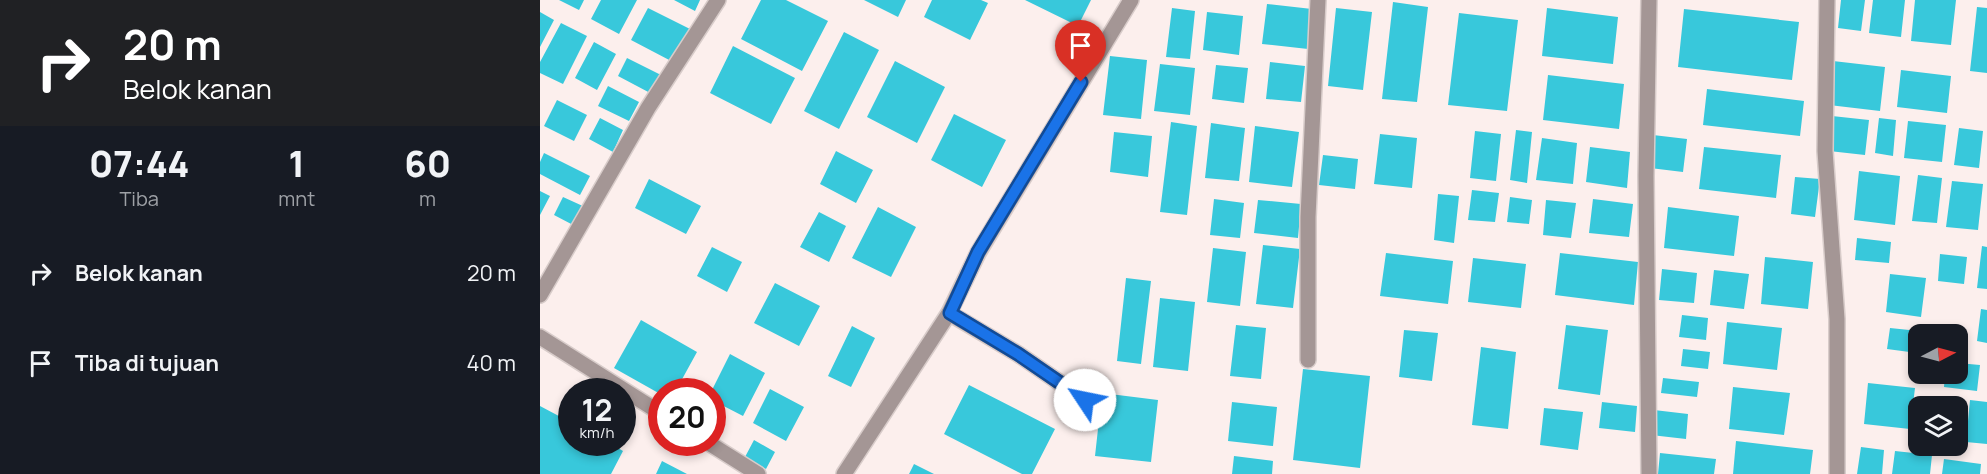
<!DOCTYPE html>
<html lang="id">
<style>
body{margin:0;font-family:Manrope,sans-serif;background:#20242c;color:#f1f3f6;height:100vh;display:flex;flex-direction:column;font-size:22px;white-space:nowrap}
*{box-sizing:border-box;margin:0}
p{font-size:20px;color:#9ea1a6}
.icon{flex:none;width:33px;height:33px;fill:none;stroke:currentColor;stroke-width:2;stroke-linecap:round;stroke-linejoin:round}
.map{position:relative;flex:1;overflow:hidden}
.drawer{display:flex;flex-direction:column;background:#171b24;width:540px}
.drawer>*{flex:none}
.banner{background:#202124;color:#fff;overflow:hidden}
.needle{width:39px;rotate:84deg}
.controls{position:absolute;left:1368px;top:324px;display:grid;gap:12px}
.controls a{display:grid;place-items:center;width:60px;height:60px;border-radius:12px;background:#171b24;box-shadow:0 3px 9px #0003;font-size:30px}
.speed{position:absolute;left:18px;top:378px;display:flex;gap:12px;font-size:30px;font-weight:700;text-align:center}
.speed>*{display:grid;place-content:center;width:78px;height:78px;border-radius:50%;background:#171b24;box-shadow:0 3px 9px #0003;line-height:1}
.speed small{font-size:15px;font-weight:400}
.speed .limit{border:9px solid #d22;background:#fff;color:#111}
.pin{position:absolute;display:grid;place-items:center;width:51px;height:51px;color:#fff;margin:-62px -26px;border-radius:50% 50% 50% 0;rotate:-45deg;box-shadow:0 0 6px #0007}
.pin .icon{rotate:45deg}
.me{position:absolute;width:66px;margin:-33px;rotate:304deg;stroke-linejoin:round;filter:drop-shadow(0 0 4px #0008)}
.turn{display:flex;align-items:center;gap:21px;height:126px;padding:0 24px;font-size:27px}
.turn .icon{width:78px;height:78px;stroke-width:2.5}
.turn b{display:block;font-size:42px;line-height:51px}
.eta{display:flex;justify-content:space-evenly;align-items:center;height:102px;text-align:center}
.eta b{font-size:36px;font-weight:800;line-height:42px}
ul{padding:0;list-style:none}
li{display:flex;align-items:center;gap:18px;height:90px;padding:0 24px}
li div{flex:1}
li b{display:block;font-size:22px}
li em{font-style:normal}
main{display:flex;flex:1;min-height:0}
.map>svg:first-child{display:block}
.building{fill:#38c8db}
.lines{fill:none;stroke-linecap:round;stroke-linejoin:round}
.lane-casing{stroke:#d8ccca;stroke-width:18}
.street-casing{stroke:#d8ccca;stroke-width:18}
.lane{stroke:#a49695;stroke-width:15}
.street{stroke:#a49695;stroke-width:15}
.route-casing{stroke:#114b97;stroke-width:15}
.route{stroke:#1a73e8;stroke-width:10}
</style>
<main>
<section class="drawer">
<div class="banner">
<div class="turn"><svg class="icon" aria-label="right" viewBox="0 0 24 24"><path d="M7 20v-9h11M14 6l5 5-5 5"/></svg><div><b>20 m</b>Belok kanan</div></div>
</div>
<div class="eta">
<div><b>07:44</b><p>Tiba</p></div>
<div><b>1</b><p>mnt</p></div>
<div><b>60</b><p>m</p></div>
</div>
<ul>
<li><svg class="icon" aria-label="right" viewBox="0 0 24 24"><path d="M7 20v-9h11M14 6l5 5-5 5"/></svg><div><b>Belok kanan</b></div><em>20 m</em></li>
<li><svg class="icon" aria-label="arrive" viewBox="0 0 24 24"><path d="M6 21V4h12l-3 4 3 4H6"/></svg><div><b>Tiba di tujuan</b></div><em>40 m</em></li>
</ul>
</section>
<div class="map">
<svg width="1447" height="474" viewBox="0 0 1447 474">
<rect width="100%" height="100%" fill="#fcefed"/>
<path class="building" d="M 19,0 L 44,0 L 39,10 Z
M 61,0 L 97,0 L 79,34 L 51,19 Z
M 134,0 L 160,0 L 155,11 Z
M 221,0 L 246,0 L 288,21 L 262,71 L 201,39 Z
M 324,0 L 366,0 L 358,17 Z
M 392,0 L 441,0 L 448,3 L 430,40 L 384,17 Z
M 485,0 L 551,0 L 538,26 Z
M 1301,0 L 1325,0 L 1321,31 L 1298,28 Z
M 1333,0 L 1365,0 L 1361,37 L 1329,33 Z
M 1375,0 L 1416,0 L 1411,45 L 1371,41 Z
M 853,2 L 888,7 L 877,102 L 842,99 Z
M 727,4 L 772,9 L 768,49 L 722,44 Z
M 1437,7 L 1447,8 L 1447,73 L 1430,71 Z
M 108,8 L 150,29 L 133,62 L 91,40 Z
M 632,8 L 655,11 L 650,59 L 626,57 Z
M 796,8 L 832,12 L 823,90 L 788,86 Z
M 1007,8 L 1078,17 L 1073,64 L 1002,56 Z
M 1144,9 L 1259,22 L 1252,80 L 1138,67 Z
M 0,12 L 14,20 L 0,47 Z
M 667,12 L 703,16 L 699,55 L 663,50 Z
M 919,13 L 978,20 L 967,111 L 908,105 Z
M 21,23 L 47,36 L 23,84 L 0,73 L 0,62 Z
M 304,32 L 339,50 L 299,129 L 264,111 Z
M 54,42 L 76,54 L 57,90 L 35,78 Z
M 193,46 L 255,78 L 231,124 L 170,93 Z
M 570,56 L 607,60 L 601,119 L 563,115 Z
M 87,58 L 121,75 L 112,94 L 78,76 Z
M 355,61 L 405,87 L 377,143 L 327,117 Z
M 1293,61 L 1345,67 L 1340,111 L 1289,105 Z
M 730,62 L 765,66 L 761,102 L 726,99 Z
M 620,64 L 655,68 L 650,115 L 614,111 Z
M 676,65 L 708,68 L 704,103 L 672,99 Z
M 1361,70 L 1411,76 L 1407,113 L 1357,107 Z
M 1008,75 L 1084,84 L 1079,129 L 1003,120 Z
M 68,86 L 99,102 L 89,121 L 58,106 Z
M 1167,89 L 1264,101 L 1260,136 L 1163,125 Z
M 17,100 L 47,115 L 34,141 L 4,126 Z
M 414,114 L 466,140 L 442,187 L 391,160 Z
M 1292,116 L 1329,120 L 1325,155 L 1289,151 Z
M 60,118 L 83,130 L 73,152 L 49,139 Z
M 1339,118 L 1356,120 L 1353,156 L 1335,153 Z
M 1368,121 L 1406,125 L 1402,162 L 1364,158 Z
M 631,122 L 657,126 L 647,215 L 620,212 Z
M 671,123 L 705,128 L 699,181 L 665,178 Z
M 715,126 L 759,132 L 752,187 L 709,182 Z
M 1419,128 L 1443,131 L 1439,168 L 1414,165 Z
M 976,130 L 992,132 L 987,183 L 970,180 Z
M 935,131 L 961,134 L 956,181 L 930,178 Z
M 574,132 L 612,136 L 608,177 L 570,172 Z
M 840,134 L 877,138 L 872,188 L 834,184 Z
M 1113,135 L 1147,139 L 1143,172 L 1110,168 Z
M 1002,138 L 1037,143 L 1033,184 L 996,180 Z
M 1050,147 L 1090,152 L 1087,188 L 1046,182 Z
M 1164,147 L 1241,155 L 1236,198 L 1159,189 Z
M 296,151 L 333,170 L 316,203 L 280,184 Z
M 4,153 L 50,176 L 40,195 L 0,174 L 0,162 Z
M 783,155 L 818,159 L 815,189 L 779,185 Z
M 1319,171 L 1360,176 L 1355,225 L 1314,220 Z
M 1378,175 L 1402,178 L 1397,223 L 1372,221 Z
M 1255,177 L 1280,179 L 1275,217 L 1251,214 Z
M 109,179 L 161,206 L 146,234 L 95,208 Z
M 1412,181 L 1443,184 L 1438,230 L 1406,227 Z
M 932,190 L 959,193 L 955,222 L 928,220 Z
M 0,191 L 10,196 L 0,215 Z
M 898,194 L 919,196 L 914,243 L 894,240 Z
M 23,197 L 45,207 L 35,226 L 14,215 Z
M 970,197 L 992,200 L 989,224 L 967,222 Z
M 674,199 L 704,203 L 700,238 L 670,235 Z
M 1053,199 L 1093,204 L 1089,237 L 1049,233 Z
M 718,200 L 761,204 L 758,238 L 714,233 Z
M 1006,200 L 1036,203 L 1031,238 L 1003,235 Z
M 338,207 L 376,227 L 351,277 L 312,258 Z
M 1128,207 L 1199,216 L 1194,256 L 1124,248 Z
M 279,212 L 306,226 L 289,262 L 260,247 Z
M 1317,238 L 1351,242 L 1349,263 L 1315,260 Z
M 723,245 L 760,249 L 753,308 L 716,304 Z
M 1442,246 L 1447,247 L 1447,289 L 1437,288 Z
M 172,247 L 202,262 L 187,292 L 157,276 Z
M 673,248 L 706,252 L 700,306 L 667,302 Z
M 846,253 L 913,261 L 908,304 L 840,296 Z
M 1020,253 L 1098,262 L 1094,305 L 1015,295 Z
M 1400,254 L 1427,257 L 1424,284 L 1398,281 Z
M 1225,257 L 1273,262 L 1268,309 L 1221,304 Z
M 933,258 L 986,264 L 981,308 L 928,302 Z
M 1122,269 L 1157,273 L 1154,303 L 1119,300 Z
M 1174,270 L 1209,274 L 1204,309 L 1170,305 Z
M 1350,274 L 1386,278 L 1381,317 L 1346,312 Z
M 586,278 L 611,281 L 601,364 L 577,361 Z
M 235,283 L 280,306 L 259,346 L 214,323 Z
M 620,298 L 655,302 L 648,371 L 613,367 Z
M 1441,309 L 1447,310 L 1447,343 L 1437,341 Z
M 1142,315 L 1168,318 L 1166,340 L 1139,337 Z
M 101,320 L 157,352 L 135,392 L 122,392 L 122,395 L 74,368 Z
M 1187,322 L 1242,328 L 1237,370 L 1183,364 Z
M 696,325 L 726,328 L 721,379 L 690,376 Z
M 1026,325 L 1068,330 L 1060,395 L 1018,389 Z
M 312,326 L 335,338 L 311,387 L 288,376 Z
M 1393,327 L 1426,330 L 1423,356 L 1418,355 L 1418,334 L 1392,334 Z
M 1350,328 L 1379,331 L 1377,353 L 1347,349 Z
M 864,330 L 898,333 L 892,381 L 859,377 Z
M 941,347 L 976,352 L 968,429 L 932,425 Z
M 1143,349 L 1170,352 L 1168,369 L 1141,366 Z
M 190,354 L 225,373 L 203,416 L 172,400 L 171,392 Z
M 1418,363 L 1440,365 L 1437,391 L 1404,387 L 1405,374 L 1418,374 Z
M 763,369 L 830,376 L 820,468 L 753,460 Z
M 1123,378 L 1159,382 L 1157,397 L 1121,393 Z
M 1328,383 L 1375,388 L 1370,429 L 1324,424 Z
M 429,385 L 515,429 L 492,474 L 482,474 L 404,434 Z
M 1193,387 L 1250,393 L 1244,435 L 1189,429 Z
M 230,389 L 264,407 L 246,441 L 213,423 Z
M 562,393 L 618,400 L 611,462 L 555,456 Z
M 1430,400 L 1447,402 L 1447,444 L 1426,442 Z
M 692,402 L 737,407 L 733,446 L 688,441 Z
M 1062,402 L 1097,406 L 1095,432 L 1059,428 Z
M 0,406 L 32,423 L 32,442 L 68,442 L 83,451 L 71,474 L 0,474 Z
M 1004,408 L 1043,412 L 1038,450 L 1000,445 Z
M 1114,410 L 1148,414 L 1146,439 L 1111,435 Z
M 214,440 L 235,452 L 226,469 L 205,457 Z
M 1196,441 L 1273,450 L 1270,474 L 1193,474 Z
M 1321,447 L 1344,450 L 1342,474 L 1317,474 Z
M 1355,451 L 1392,455 L 1390,474 L 1352,474 Z
M 1120,453 L 1176,459 L 1174,474 L 1118,474 Z
M 694,456 L 733,461 L 732,474 L 692,474 Z
M 1404,459 L 1441,464 L 1440,474 L 1402,474 Z
M 122,461 L 147,474 L 116,474 Z
M 374,464 L 394,474 L 369,474 Z"/>
<g class="lines">
<defs>
<path id="lane" d="M 409,313 L 478,354 L 545,400"/>
<path id="street" d="M 1109,0 L 1106,176 L 1109,474
M 1287,0 L 1285,151 L 1297,319 L 1297,474
M 0,295 L 108,108 L 178,0
M 0,337 L 122,414
M 768,360 L 768,217 L 778,0
M 167,442 L 218,474
M 304,474 L 409,313 L 438,253 L 591,0"/>
</defs>
<use href="#lane" class="lane-casing"/>
<use href="#street" class="street-casing"/>
<use href="#lane" class="lane"/>
<use href="#street" class="street"/>
</g>
<g class="lines">
<defs>
<path id="route" d="M 541,82 L 438,252 L 410,313 L 478,354 L 545,400"/>
</defs>
<use href="#route" class="route-casing"/>
<use href="#route" class="route"/>
</g>
</svg>
<div class="controls">
<a><svg class="needle" viewBox="-14 -14 28 28"><path d="M0-13l5 13h-10z" fill="#e53935"/><path d="M0 13l5-13h-10z" fill="#9ea1a6"/></svg></a>
<a><svg class="icon" aria-label="layers" viewBox="0 0 24 24"><path d="M12 4l9 5-9 5-9-5zM3 14l9 5 9-5"/></svg></a>
</div>
<div class="speed"><div>12<small>km/h</small></div><div class="limit">20</div></div>
<div class="pin" style="left:541px;top:82px;background:#d93025"><svg class="icon" aria-label="arrive" viewBox="0 0 24 24"><path d="M6 21V4h12l-3 4 3 4H6"/></svg></div>
<svg class="me" style="left:545px;top:400px" viewBox="-20 -20 40 40"><circle r="19" fill="#fff"/><path d="M0-13L10 11 0 6-10 11z" fill="#1a73e8"/></svg>
</div>
</main>
